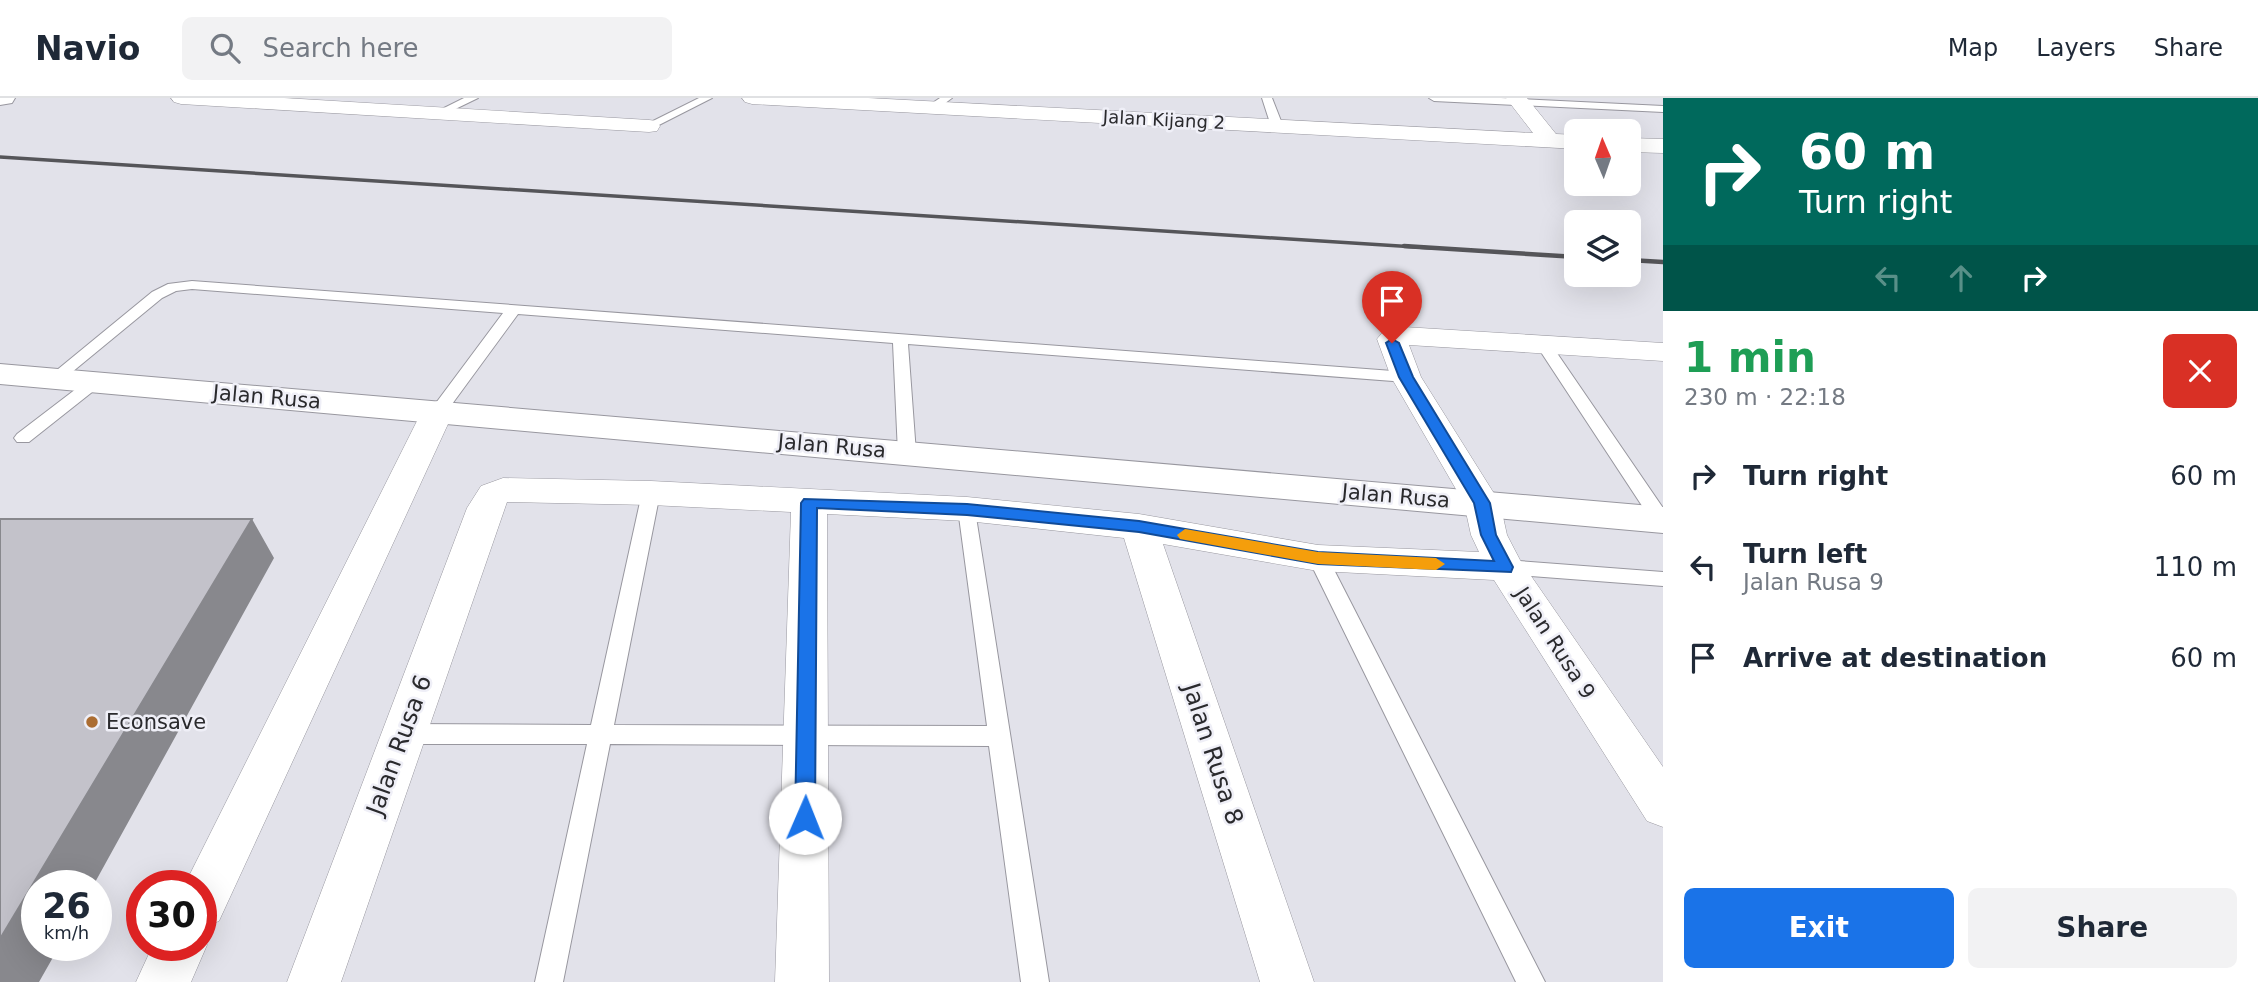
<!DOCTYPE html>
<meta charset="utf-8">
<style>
body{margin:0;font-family:"DejaVu Sans",sans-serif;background:#f2f2f3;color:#1f2937;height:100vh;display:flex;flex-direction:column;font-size:26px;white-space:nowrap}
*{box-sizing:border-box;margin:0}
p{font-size:23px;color:#747a83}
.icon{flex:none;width:38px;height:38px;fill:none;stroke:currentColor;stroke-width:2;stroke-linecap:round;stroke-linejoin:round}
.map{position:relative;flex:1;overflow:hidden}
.details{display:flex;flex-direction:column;background:#fff;width:595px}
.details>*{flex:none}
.banner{background:#00695c;color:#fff;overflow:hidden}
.needle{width:46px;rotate:358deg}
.controls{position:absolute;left:1564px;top:21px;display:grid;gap:14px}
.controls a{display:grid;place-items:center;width:77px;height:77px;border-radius:10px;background:#fff;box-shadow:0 7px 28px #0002;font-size:35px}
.speed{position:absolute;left:21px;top:772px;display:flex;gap:14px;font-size:35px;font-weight:700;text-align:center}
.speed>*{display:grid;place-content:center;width:91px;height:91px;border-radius:50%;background:#fff;box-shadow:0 7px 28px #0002;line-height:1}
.speed small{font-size:18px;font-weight:400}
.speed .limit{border:10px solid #d22;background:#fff;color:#111}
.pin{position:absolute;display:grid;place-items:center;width:60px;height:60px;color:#fff;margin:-72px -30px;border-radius:50% 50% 50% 0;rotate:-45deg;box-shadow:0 0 7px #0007}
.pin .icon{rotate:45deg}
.me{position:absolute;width:77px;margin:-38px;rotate:1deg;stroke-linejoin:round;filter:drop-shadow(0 0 5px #0008)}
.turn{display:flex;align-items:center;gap:24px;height:147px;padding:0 21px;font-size:32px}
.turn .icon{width:91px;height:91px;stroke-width:2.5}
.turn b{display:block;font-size:49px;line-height:60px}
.lanes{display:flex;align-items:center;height:66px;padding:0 21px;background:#0003;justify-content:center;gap:35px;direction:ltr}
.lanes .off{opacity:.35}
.round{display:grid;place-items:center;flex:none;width:74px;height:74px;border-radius:10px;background:#f2f2f3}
.head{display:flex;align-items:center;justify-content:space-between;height:119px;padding:0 21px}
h1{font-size:42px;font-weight:800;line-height:52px;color:#1e9e55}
.action{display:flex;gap:14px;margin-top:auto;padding:14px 21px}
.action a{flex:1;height:80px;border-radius:10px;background:#1a73e8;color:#fff;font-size:28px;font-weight:800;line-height:80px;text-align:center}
.action a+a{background:#f2f2f3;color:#1f2937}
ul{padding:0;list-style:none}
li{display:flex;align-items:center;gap:21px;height:91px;padding:0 21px}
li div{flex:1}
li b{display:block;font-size:26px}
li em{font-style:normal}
header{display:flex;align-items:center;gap:42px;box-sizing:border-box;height:98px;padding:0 35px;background:#fff;border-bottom:2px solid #e0e1e3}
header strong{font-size:33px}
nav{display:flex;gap:38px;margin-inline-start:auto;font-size:24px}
.search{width:490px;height:63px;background:#f2f2f3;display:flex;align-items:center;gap:18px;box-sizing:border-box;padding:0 24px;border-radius:10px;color:#747a83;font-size:26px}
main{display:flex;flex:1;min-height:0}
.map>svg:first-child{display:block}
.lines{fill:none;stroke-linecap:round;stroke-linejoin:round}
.lane-casing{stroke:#98979f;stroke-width:2}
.street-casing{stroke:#98979f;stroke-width:1}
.secondary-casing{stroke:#98979f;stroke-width:2}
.lane{fill:#fff;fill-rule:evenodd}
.street{fill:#fff;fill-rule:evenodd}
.secondary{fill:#fff;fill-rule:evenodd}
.rail-far1{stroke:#555559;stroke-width:3.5}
.rail{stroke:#555559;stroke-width:4.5}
.shaded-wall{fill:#88888d}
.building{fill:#c3c2ca;stroke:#88888d;stroke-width:2}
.route{fill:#1a73e8;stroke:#114b97;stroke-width:2}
.slow{fill:#f59e0b}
.poi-dot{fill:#ab6d32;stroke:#efeff7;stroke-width:2.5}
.labels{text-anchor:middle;stroke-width:5;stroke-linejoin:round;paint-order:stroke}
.far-street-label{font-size:18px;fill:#2a2a2d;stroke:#efeff7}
.street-label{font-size:21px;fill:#2a2a2d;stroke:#efeff7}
.poi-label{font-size:21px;fill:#2a2a2d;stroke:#efeff7;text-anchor:start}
.near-street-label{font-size:24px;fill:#2a2a2d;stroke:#efeff7}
</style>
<header>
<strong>Navio</strong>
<div class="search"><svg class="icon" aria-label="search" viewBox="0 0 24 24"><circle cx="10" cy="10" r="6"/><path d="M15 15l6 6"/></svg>Search here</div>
<nav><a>Map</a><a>Layers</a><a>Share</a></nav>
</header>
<main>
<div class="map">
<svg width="1663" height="884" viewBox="0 0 1663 884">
<rect width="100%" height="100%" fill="#e2e2ea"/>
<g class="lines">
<defs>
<path id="lane" d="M 464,0 L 478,0 L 441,18 L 432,16 Z
M 699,0 L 712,0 L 653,30 L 643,28 Z
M 940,0 L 952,0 L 936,12 L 928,12 L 928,8 Z
M 1262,0 L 1272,0 L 1283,28 L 1281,30 L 1271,28 Z
M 1429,0 L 1501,0 L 1663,8 L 1663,14 L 1434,3 Z
M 192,183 L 1406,274 L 1414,279 L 1406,284 L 908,246 L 916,355 L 907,361 L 898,355 L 893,245 L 518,216 L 444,317 L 438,318 L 430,313 L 503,215 L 192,191 L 176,193 L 162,200 L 60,284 L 54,286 L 46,281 L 152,194 L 168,186 Z
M 1543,240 L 1548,242 L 1663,410 L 1663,427 L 1654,426 L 1535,245 Z
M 95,279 L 101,281 L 103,284 L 101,287 L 29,344 L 17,344 L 14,340 L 17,336 L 89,281 Z
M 651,389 L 657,391 L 660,395 L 614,627 L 987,628 L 958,411 L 960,406 L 974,406 L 1049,884 L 1021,884 L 989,648 L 610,646 L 563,884 L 535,884 L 587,646 L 403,646 L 395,643 L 391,636 L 395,629 L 403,626 L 591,627 L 642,395 L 645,391 Z
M 1318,453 L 1325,455 L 1328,460 L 1545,884 L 1516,884 L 1308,460 L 1311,455 Z
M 1505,462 L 1663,474 L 1663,488 L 1505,476 L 1498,474 L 1495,469 L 1498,464 Z"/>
<path id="street" d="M 171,0 L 284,0 L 649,22 L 657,23 L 660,28 L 657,33 L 649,34 L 181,6 L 174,4 Z
M 742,0 L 868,0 L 1533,35 L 1506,0 L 1527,0 L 1556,36 L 1577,37 L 1577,51 L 752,6 L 745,4 Z
M 1629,40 L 1663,41 L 1663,55 L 1629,54 Z
M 1404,229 L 1663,245 L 1663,263 L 1409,247 L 1421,279 L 1500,405 L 1507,437 L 1520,462 L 1663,669 L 1663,729 L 1647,723 L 1494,482 L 1318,473 L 1163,446 L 1314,884 L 1260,884 L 1124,440 L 967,423 L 827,416 L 829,884 L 775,884 L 791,414 L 651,407 L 507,404 L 341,884 L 287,884 L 467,410 L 481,388 L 503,380 L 651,383 L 967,399 L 1139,416 L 1318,447 L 1479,454 L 1471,437 L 1464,405 L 1391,279 L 1377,241 L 1382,235 Z
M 438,303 L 449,306 L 454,313 L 219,823 L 201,830 L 201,788 L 184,788 L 422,313 L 427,306 Z
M 201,833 L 207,847 L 191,884 L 136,884 L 153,847 L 201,847 Z"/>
<path id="secondary" d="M 0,0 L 15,0 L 12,5 L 0,7 Z
M 0,266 L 1663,409 L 1663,435 L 0,286 Z"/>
</defs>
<use href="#lane" class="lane-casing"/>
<use href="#street" class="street-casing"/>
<use href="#secondary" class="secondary-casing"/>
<use href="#lane" class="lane"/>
<use href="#street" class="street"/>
<use href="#secondary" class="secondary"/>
<path class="rail-far1" d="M 0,59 L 1431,150"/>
<path class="rail" d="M 1404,148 L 1577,159
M 1629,162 L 1663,164"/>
</g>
<path class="shaded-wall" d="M 252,421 L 274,460 L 93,788 L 37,788 L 37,847 L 60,847 L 39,884 L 0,884 L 0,841 Z"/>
<path class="building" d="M 0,421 L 252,421 L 0,841 Z"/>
<path class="route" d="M 1392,241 L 1399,245 L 1413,279 L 1490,405 L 1496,437 L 1513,469 L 1511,474 L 1318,466 L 1139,434 L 967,417 L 817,410 L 815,720 L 812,726 L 805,729 L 798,726 L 795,720 L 801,405 L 804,401 L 967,406 L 1139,423 L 1318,454 L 1494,463 L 1481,437 L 1474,405 L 1399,279 L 1386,245 Z"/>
<path class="slow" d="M 1185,431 L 1318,454 L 1436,460 L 1445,466 L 1436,472 L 1318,466 L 1180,441 L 1177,437 Z"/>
<circle class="poi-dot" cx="92" cy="624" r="7"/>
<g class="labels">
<g class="far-street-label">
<text transform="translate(1164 22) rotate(3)" y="6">Jalan Kijang 2</text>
</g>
<g class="street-label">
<text transform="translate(267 299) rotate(5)" y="7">Jalan Rusa</text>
<text transform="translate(832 348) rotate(5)" y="7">Jalan Rusa</text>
<text transform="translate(1396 398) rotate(5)" y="7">Jalan Rusa</text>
<text transform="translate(1555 545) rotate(57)" y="7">Jalan Rusa 9</text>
</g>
<g class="poi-label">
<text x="106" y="631">Econsave</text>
</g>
<g class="near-street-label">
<text transform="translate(399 647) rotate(-70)" y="8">Jalan Rusa 6</text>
<text transform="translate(1213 656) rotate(72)" y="8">Jalan Rusa 8</text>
</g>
</g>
</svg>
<div class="controls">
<a><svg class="needle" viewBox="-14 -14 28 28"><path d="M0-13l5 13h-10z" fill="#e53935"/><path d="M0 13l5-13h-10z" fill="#747a83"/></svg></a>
<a><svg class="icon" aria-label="layers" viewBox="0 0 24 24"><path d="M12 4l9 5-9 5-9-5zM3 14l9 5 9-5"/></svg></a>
</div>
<div class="speed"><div>26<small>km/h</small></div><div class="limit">30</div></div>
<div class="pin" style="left:1392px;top:245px;background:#d93025"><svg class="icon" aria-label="arrive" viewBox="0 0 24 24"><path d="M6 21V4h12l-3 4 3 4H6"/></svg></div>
<svg class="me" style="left:805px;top:720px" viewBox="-20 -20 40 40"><circle r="19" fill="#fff"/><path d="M0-13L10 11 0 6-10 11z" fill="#1a73e8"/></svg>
</div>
<section class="details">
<div class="banner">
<div class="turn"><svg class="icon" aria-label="right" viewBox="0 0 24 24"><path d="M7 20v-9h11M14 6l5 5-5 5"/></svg><div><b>60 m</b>Turn right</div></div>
<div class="lanes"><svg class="icon off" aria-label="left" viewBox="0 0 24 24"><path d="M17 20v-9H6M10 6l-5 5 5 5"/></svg><svg class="icon off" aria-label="ahead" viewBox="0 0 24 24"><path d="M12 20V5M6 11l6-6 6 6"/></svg><svg class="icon" aria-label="right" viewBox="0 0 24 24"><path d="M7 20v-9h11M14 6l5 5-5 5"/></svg></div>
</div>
<div class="head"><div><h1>1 min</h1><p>230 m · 22:18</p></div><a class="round" style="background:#d93025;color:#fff"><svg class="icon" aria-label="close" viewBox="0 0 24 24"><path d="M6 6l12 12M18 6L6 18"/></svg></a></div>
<ul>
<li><svg class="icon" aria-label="right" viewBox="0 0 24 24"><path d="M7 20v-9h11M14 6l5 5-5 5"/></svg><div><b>Turn right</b></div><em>60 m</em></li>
<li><svg class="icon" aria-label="left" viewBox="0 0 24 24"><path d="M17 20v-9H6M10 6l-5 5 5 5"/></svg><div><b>Turn left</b><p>Jalan Rusa 9</p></div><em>110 m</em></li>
<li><svg class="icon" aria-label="arrive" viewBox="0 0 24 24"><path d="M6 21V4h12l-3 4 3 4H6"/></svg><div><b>Arrive at destination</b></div><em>60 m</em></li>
</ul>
<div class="action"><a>Exit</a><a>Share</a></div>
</section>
</main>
